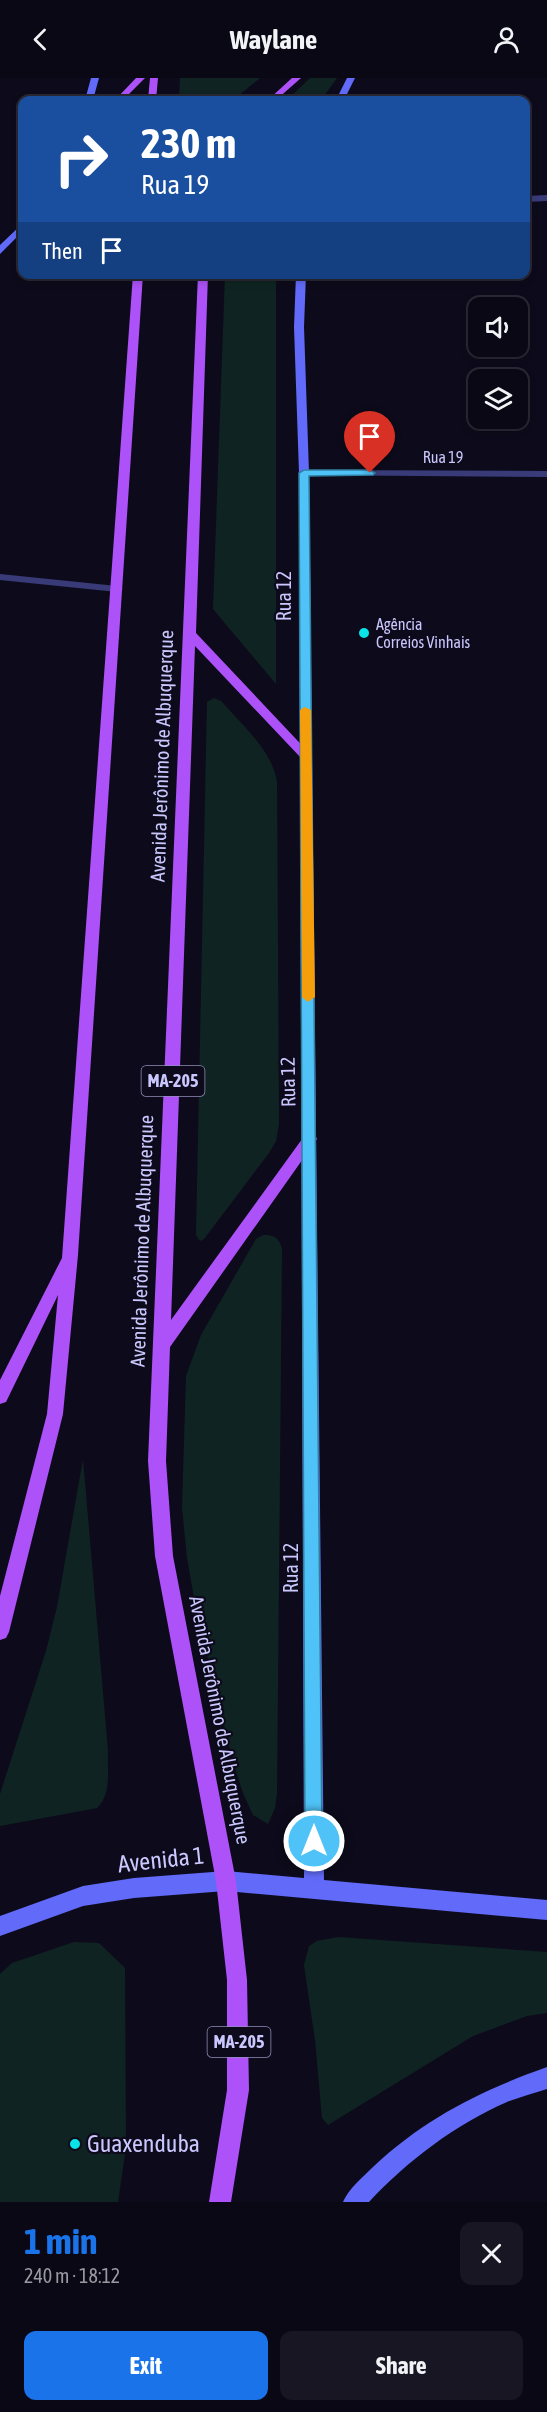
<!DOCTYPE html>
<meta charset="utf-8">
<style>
body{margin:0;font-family:"Asap Condensed",sans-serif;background:#181622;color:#f1f3f6;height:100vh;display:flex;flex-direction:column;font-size:22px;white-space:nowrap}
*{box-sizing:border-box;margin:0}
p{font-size:20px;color:#999aa0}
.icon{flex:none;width:33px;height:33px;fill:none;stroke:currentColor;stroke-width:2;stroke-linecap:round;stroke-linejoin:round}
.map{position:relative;height:2124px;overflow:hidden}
.panel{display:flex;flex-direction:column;background:#0a0814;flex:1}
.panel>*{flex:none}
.guide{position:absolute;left:18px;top:18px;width:512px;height:183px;border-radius:12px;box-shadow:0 3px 9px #0003,0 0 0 2px #2a2934;background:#1a4fa0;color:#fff;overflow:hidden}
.tools{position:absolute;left:468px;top:219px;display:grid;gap:12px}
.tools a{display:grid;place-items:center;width:60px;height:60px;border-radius:12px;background:#0a0814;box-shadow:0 3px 9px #0003,0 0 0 2px #2a2934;font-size:30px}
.pin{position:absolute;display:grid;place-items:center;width:51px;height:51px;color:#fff;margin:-62px -26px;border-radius:50% 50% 50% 0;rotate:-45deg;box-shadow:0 0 6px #0007}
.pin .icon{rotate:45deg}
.me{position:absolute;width:66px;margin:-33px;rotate:0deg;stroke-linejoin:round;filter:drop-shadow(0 0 4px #0008)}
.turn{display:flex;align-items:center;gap:21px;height:126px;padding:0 24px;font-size:27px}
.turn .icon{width:78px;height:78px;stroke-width:2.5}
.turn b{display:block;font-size:42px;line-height:51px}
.then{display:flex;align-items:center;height:57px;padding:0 24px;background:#0003;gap:12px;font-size:22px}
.round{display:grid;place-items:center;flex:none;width:63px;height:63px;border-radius:12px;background:#181622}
.summary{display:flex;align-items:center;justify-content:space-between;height:102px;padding:0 24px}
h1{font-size:36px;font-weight:700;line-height:45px;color:#1a73e8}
.cta{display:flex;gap:12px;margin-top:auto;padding:12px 24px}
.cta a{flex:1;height:69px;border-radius:12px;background:#1a73e8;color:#fff;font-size:24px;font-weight:700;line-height:69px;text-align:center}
.cta a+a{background:#181622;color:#f1f3f6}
header{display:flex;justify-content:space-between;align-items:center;height:78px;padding:0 24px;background:#0a0814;font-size:27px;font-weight:700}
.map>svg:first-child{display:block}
.green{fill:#0f2422}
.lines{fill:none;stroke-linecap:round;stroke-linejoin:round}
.street{fill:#383b78;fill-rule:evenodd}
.secondary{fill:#626bf9;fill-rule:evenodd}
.primary{fill:#ad52f8;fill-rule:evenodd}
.route{fill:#4fc3f7;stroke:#337fa1;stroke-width:1.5}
.slow{fill:#f59e0b}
.poi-dot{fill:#09e3e7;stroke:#0d0b1b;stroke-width:2}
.labels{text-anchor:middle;stroke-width:4.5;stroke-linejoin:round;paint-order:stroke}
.far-street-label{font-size:16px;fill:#c9c7fd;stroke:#0d0b1b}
.far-poi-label{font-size:16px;fill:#c9c7fd;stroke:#0d0b1b;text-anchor:start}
.shield{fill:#0d0b1b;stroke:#918fb9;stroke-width:1.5}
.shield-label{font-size:18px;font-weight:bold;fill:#c9c7fd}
.street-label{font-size:20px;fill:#c9c7fd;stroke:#0d0b1b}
.near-street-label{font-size:24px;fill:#c9c7fd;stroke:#0d0b1b}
.near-poi-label{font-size:24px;fill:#c9c7fd;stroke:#0d0b1b;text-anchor:start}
</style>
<header><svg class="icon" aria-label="back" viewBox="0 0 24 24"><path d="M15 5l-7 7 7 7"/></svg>Waylane<svg class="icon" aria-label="person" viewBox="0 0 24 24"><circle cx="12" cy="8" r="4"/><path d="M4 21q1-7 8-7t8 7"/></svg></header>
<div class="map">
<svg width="547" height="2124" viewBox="0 0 547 2124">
<rect width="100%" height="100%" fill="#0d0b1b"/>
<path class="green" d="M 180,0 L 260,0 L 233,22 L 179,22 Z
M 310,0 L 337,0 L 321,22 L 287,22 Z
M 225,197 L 276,197 L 276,606 L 213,531 Z
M 214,620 L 221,623 C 242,647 272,672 277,704 L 279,1046 L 276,1063 L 269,1075 L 204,1161 L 200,1163 L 196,1157 L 207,624 Z
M 263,1157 C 274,1157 278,1159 282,1170 L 277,1715 L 275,1730 L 268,1746 L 253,1737 L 243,1715 L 233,1684 L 196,1531 L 187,1480 L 182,1430 L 186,1298 L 201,1257 L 256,1161 Z
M 83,1381 L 108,1673 C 107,1692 112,1716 97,1730 L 0,1748 L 0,1716 L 46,1573 L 57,1529 Z
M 338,1859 L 547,1874 L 547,1935 L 527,1938 L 473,1958 L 328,2047 L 322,2040 L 315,1962 L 304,1887 L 309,1868 L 317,1863 Z
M 74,1864 L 99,1865 L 125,1890 L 126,2069 L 118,2124 L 0,2124 L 0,1896 L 12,1885 Z"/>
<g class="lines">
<path class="street" d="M 547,117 L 547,123 L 525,124 L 525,118 Z
M 304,392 L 547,393 L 547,399 L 300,397 L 299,395 Z
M 0,496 L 117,508 L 123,511 L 117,514 L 0,502 Z"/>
<path class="secondary" d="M 91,0 L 99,0 L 93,22 L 85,22 Z
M 347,0 L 355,0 L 344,22 L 336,22 Z
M 22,146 L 22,154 L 0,176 L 0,167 Z
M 296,196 L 306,196 L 304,249 L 309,395 L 324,1802 L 547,1822 L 547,1842 L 226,1813 L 134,1820 L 83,1828 L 0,1858 L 0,1838 L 83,1808 L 134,1800 L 226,1793 L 304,1800 L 299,395 L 294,249 Z
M 547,1989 L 547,2011 C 534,2015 520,2019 507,2024 C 456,2046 407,2083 369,2124 L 343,2124 C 349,2110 362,2100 373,2089 C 425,2040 480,2013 547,1989 Z"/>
<path class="primary" d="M 136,0 L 145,0 L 123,22 L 115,22 Z
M 150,0 L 158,0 L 156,22 L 148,22 Z
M 292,0 L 301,0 L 276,22 L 268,22 Z
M 133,196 L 143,196 L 78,1177 L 63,1336 L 9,1554 L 6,1560 L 0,1562 L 0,1518 L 47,1336 L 58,1217 L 6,1324 L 0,1326 L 0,1302 L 62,1180 Z
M 198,196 L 208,196 L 196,555 L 312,678 L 310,681 L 302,681 L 195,568 L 171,1242 L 305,1057 L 315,1057 L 317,1061 L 170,1269 L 166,1383 L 173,1478 L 236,1803 L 247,1902 L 249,2012 L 231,2124 L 209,2124 L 227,2012 L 227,1902 L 216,1803 L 155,1478 L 148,1383 Z"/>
</g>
<path class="route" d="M 370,392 L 375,395 L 373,397 L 309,398 L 322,1763 L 320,1769 L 314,1772 L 307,1769 L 305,1763 L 299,395 L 304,392 Z"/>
<path class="slow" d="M 305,629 L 311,632 L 315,919 L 308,924 L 302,919 L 300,632 Z"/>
<g class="poi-dot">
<circle cx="364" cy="555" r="6"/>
<circle cx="75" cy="2066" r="6"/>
</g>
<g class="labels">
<g class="far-street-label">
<text x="443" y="385">Rua 19</text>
</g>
<g class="far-poi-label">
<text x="376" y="552">Agência<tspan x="376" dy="18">Correios Vinhais</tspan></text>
</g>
<g class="shield">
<rect x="141.5" y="988" width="63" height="30" rx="4.5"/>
<rect x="207.5" y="1949" width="63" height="30" rx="4.5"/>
</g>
<g class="shield-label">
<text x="173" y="1009">MA-205</text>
<text x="239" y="1970">MA-205</text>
</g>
<g class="street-label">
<text transform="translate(284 518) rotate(-90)" y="7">Rua 12</text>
<text transform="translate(162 678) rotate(-88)" y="7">Avenida Jerônimo de Albuquerque</text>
<text transform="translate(288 1004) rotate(-91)" y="7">Rua 12</text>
<text transform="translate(142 1163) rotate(-88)" y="7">Avenida Jerônimo de Albuquerque</text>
<text transform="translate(291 1490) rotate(-90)" y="7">Rua 12</text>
<text transform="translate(220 1642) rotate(79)" y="7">Avenida Jerônimo de Albuquerque</text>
</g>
<g class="near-street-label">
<text transform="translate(161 1782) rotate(-6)" y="8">Avenida 1</text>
</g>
<g class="near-poi-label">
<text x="87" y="2074">Guaxenduba</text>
</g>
</g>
</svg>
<div class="tools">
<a><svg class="icon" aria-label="sound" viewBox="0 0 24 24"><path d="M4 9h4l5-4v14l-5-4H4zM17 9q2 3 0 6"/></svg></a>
<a><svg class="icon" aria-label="layers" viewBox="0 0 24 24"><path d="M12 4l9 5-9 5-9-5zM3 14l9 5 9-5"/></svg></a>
</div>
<div class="pin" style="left:370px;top:395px;background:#d93025"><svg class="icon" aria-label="arrive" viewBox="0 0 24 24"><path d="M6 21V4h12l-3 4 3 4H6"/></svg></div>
<svg class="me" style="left:314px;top:1763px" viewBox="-20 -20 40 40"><circle r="17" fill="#4fc3f7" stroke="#fff" stroke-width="3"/><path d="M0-11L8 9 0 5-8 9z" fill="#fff"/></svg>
<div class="guide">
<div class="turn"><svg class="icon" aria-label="right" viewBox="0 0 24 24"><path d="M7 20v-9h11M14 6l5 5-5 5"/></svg><div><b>230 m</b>Rua 19</div></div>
<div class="then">Then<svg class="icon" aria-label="arrive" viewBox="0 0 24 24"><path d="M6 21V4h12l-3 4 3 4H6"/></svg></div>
</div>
</div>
<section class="panel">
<div class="summary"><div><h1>1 min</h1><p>240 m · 18:12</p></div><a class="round"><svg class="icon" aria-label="close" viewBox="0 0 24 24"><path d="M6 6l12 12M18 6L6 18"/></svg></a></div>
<div class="cta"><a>Exit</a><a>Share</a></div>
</section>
